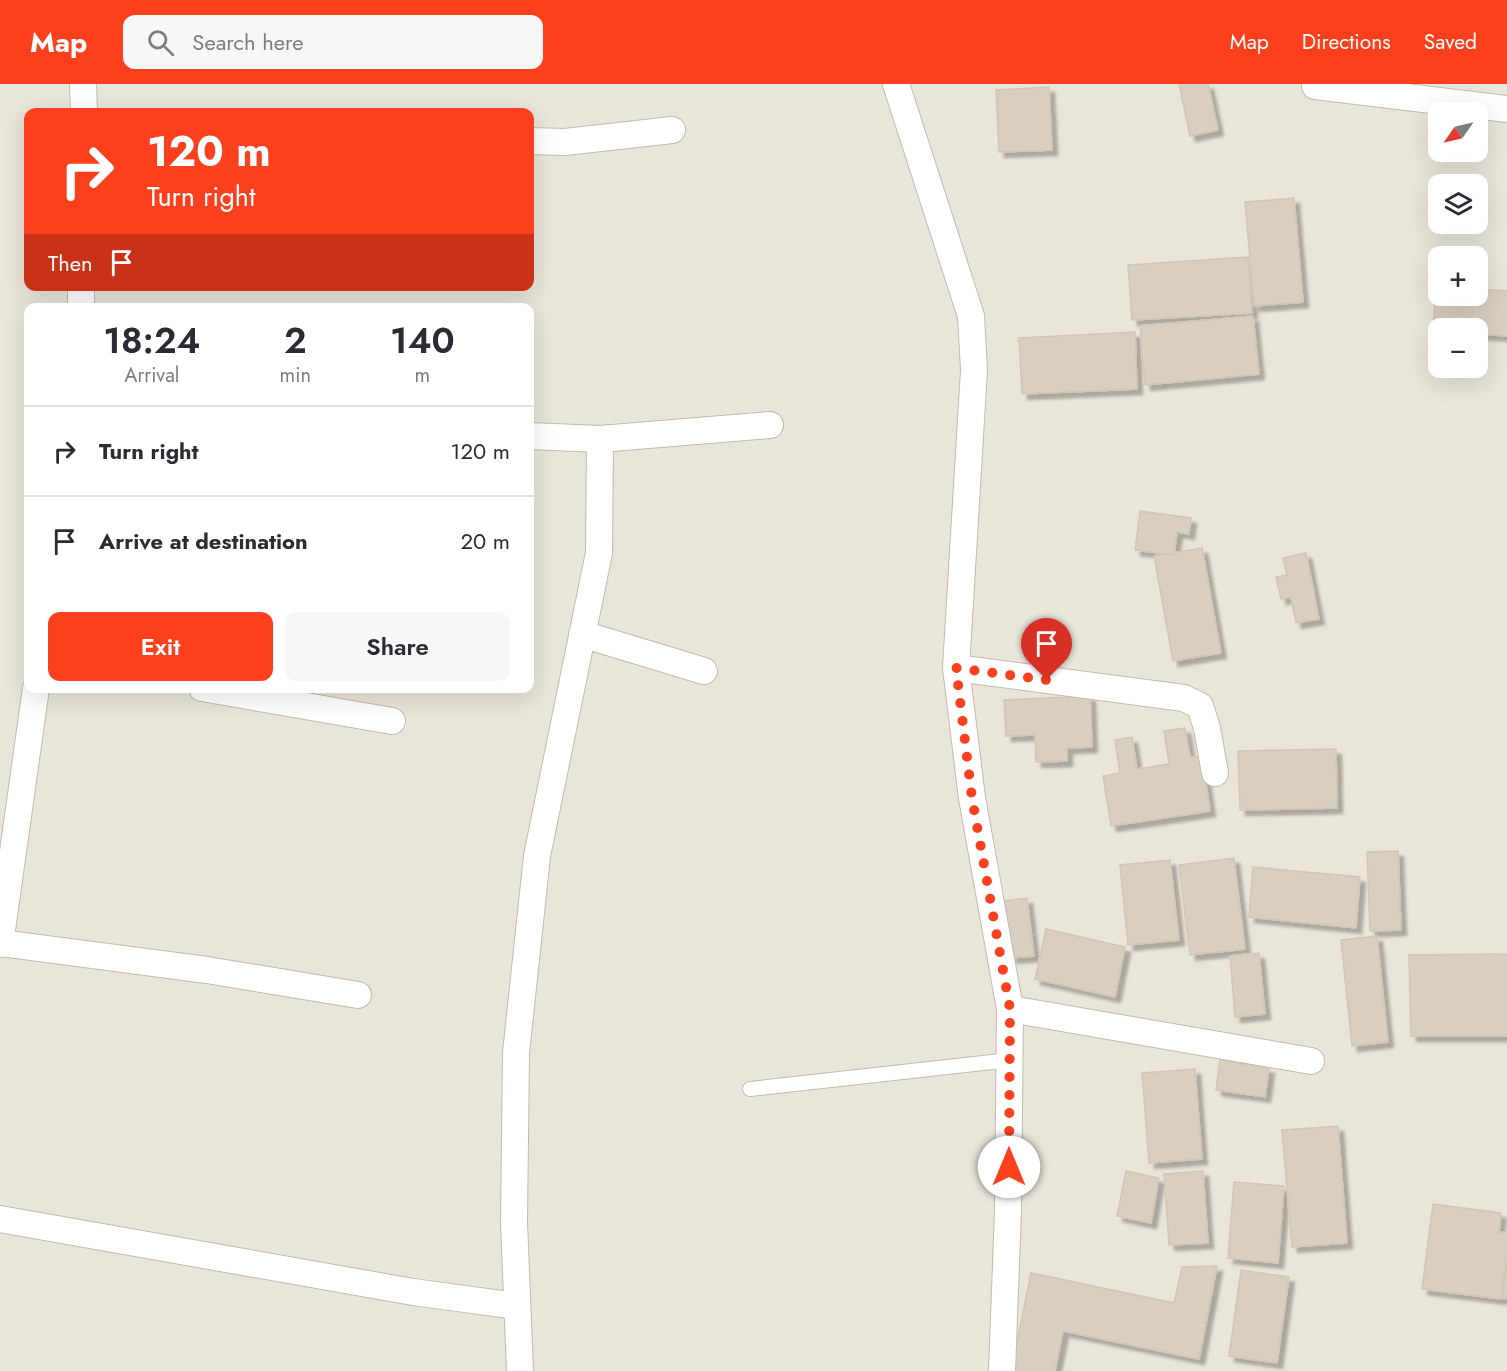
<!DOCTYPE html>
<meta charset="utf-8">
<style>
body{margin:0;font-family:Jost,sans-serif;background:#f7f7f7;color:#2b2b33;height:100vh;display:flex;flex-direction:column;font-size:22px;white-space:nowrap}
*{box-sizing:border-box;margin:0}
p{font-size:20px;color:#7c7c81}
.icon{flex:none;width:33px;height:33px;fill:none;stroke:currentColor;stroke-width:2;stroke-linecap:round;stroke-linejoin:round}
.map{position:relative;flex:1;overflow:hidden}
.sheet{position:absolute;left:24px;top:219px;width:510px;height:390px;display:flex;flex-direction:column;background:#fff;border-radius:12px;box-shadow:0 6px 24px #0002}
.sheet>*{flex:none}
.guide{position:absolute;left:24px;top:24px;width:510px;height:183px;border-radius:12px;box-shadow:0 6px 24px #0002;background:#fc3f1d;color:#fff;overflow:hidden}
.needle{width:39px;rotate:236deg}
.controls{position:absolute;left:1428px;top:18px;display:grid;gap:12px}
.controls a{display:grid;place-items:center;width:60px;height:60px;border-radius:12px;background:#fff;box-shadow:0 6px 24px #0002;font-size:30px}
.pin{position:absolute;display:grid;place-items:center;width:51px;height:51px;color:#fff;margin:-62px -26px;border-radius:50% 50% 50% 0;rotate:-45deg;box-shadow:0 0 6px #0007}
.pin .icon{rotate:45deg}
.me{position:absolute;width:66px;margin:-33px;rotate:0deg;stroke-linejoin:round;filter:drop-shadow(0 0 4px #0008)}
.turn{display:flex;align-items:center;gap:21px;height:126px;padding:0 24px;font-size:27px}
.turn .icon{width:78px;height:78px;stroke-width:2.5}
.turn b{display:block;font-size:42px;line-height:51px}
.then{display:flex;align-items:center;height:57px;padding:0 24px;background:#0003;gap:12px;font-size:22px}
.eta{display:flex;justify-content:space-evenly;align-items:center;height:102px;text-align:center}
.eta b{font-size:36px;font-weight:600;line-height:42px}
.button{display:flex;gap:12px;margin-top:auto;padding:12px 24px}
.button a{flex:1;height:69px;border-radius:12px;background:#fc3f1d;color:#fff;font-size:24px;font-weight:600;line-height:69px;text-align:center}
.button a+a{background:#f7f7f7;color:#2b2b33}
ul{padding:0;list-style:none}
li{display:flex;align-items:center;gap:18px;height:90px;padding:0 24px;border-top:2px solid #e1e1e2}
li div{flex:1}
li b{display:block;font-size:22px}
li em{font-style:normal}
header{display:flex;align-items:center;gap:36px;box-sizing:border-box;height:84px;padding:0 30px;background:#fc3f1d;color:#fff}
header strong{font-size:28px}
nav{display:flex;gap:33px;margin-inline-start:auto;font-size:21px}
.search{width:420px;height:54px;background:#f7f7f7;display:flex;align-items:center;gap:15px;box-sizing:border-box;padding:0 21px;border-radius:12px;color:#7c7c81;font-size:22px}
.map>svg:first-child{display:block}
.residential{fill:#eae5da;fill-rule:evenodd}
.building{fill:#d8cfc1;stroke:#d3c7b4;stroke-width:1.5;filter:url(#shadow)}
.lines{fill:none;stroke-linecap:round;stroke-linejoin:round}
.service-casing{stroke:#c2bbae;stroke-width:16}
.minor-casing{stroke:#c2bbae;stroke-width:28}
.service{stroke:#fff;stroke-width:14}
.minor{stroke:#fff;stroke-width:26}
.route{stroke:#fc3f1d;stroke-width:10;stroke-dasharray:0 18}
</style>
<header>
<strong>Map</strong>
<div class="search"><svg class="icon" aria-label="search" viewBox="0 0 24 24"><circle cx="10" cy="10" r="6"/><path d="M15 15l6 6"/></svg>Search here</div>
<nav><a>Map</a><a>Directions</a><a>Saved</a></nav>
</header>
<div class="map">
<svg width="1507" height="1287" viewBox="0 0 1507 1287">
<defs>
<filter id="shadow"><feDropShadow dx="5.5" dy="5.5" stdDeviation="1.5" flood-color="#0004"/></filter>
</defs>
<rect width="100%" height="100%" fill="#f6f3ec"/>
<path class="residential" d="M 0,0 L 1507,0 L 1507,1287 L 0,1287 ZM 28,28 L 530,28 L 530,202 L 28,202 ZM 1438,28 L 1478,28 L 1478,68 L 1438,68 ZM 1438,100 L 1478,100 L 1478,140 L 1438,140 ZM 1438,172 L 1478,172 L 1478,212 L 1438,212 ZM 28,224 L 530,224 L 530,604 L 28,604 ZM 1438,244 L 1478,244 L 1478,284 L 1438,284 Z"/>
<path class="building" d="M 1179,0 L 1208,0 L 1218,46 L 1190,52 Z
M 1049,3 L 1052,66 L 999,68 L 996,6 Z
M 1294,114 L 1303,218 L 1254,222 L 1245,118 Z
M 1248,173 L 1252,229 L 1132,236 L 1128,181 Z
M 1436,202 L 1438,202 L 1438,212 L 1478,212 L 1478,205 L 1507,207 L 1507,252 L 1478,250 L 1478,244 L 1433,246 Z
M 1253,232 L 1259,290 L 1145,301 L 1140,242 Z
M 1135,248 L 1137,305 L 1022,310 L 1019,254 Z
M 1140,427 L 1191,434 L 1189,450 L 1177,448 L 1174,471 L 1135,466 Z
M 1202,464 L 1221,569 L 1173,577 L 1154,472 Z
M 1306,469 L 1319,535 L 1296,539 L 1291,513 L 1281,515 L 1276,493 L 1287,491 L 1283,474 Z
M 1090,612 L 1092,663 L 1067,664 L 1067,677 L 1036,678 L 1035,651 L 1006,652 L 1004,616 Z
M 1185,644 L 1190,673 L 1202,672 L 1210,727 L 1111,742 L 1103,692 L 1120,689 L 1115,656 L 1132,653 L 1137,685 L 1169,680 L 1164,647 Z
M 1336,665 L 1337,724 L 1240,726 L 1238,667 Z
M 1398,767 L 1401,846 L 1370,847 L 1367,768 Z
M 1234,774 L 1245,865 L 1190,871 L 1179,781 Z
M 1170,776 L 1179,856 L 1128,861 L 1120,781 Z
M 1253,783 L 1360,793 L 1356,844 L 1249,833 Z
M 1027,814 L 1034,872 L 1011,874 L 1004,817 Z
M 1046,845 L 1125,863 L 1115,913 L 1035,895 Z
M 1377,852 L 1388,958 L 1352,962 L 1341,856 Z
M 1259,869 L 1265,930 L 1235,933 L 1230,872 Z
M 1507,870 L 1507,952 L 1411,952 L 1409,871 Z
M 1220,976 L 1269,984 L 1265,1013 L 1216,1006 Z
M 1195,985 L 1202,1075 L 1149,1079 L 1142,989 Z
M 1338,1042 L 1347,1159 L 1292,1163 L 1282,1046 Z
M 1126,1087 L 1159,1094 L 1151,1139 L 1117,1132 Z
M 1203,1087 L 1208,1159 L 1169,1161 L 1164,1090 Z
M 1234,1098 L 1284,1102 L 1278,1179 L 1228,1174 Z
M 1433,1120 L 1501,1129 L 1499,1148 L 1507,1149 L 1507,1172 L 1501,1215 L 1422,1205 Z
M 1507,1176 L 1507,1215 L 1502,1214 Z
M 1217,1182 L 1199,1275 L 1063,1247 L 1055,1287 L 1011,1287 L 1031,1189 L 1174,1219 L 1182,1183 Z
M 1241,1186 L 1289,1193 L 1277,1279 L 1229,1272 Z"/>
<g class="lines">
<defs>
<path id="service" d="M 750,1005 L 1010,976"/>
<path id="minor" d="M 83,0 L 84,28
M 896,0 L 971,232 L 974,286 L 956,584 L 972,714 L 1010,925 L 1008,1127 L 1002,1287
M 1315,2 L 1507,25
M 530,57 L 565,58 L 672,46
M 81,224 L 81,202
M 530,352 L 600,355 L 770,341
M 582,550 L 704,587
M 956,584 L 1184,614 L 1200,622 L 1207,644 L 1215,689
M 202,604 L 392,637
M 0,859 L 207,886 L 358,911
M 0,860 L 36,604
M 1010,925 L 1311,977
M 0,1135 L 413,1208 L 517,1222
M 520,1287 L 514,1138 L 516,969 L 537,772 L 599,469 L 600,355"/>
</defs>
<use href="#service" class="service-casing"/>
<use href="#minor" class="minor-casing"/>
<use href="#service" class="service"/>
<use href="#minor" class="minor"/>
</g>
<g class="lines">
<path class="route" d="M 1009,1083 L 1010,925 L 972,714 L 956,584 L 1047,596"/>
</g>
</svg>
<div class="controls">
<a><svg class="needle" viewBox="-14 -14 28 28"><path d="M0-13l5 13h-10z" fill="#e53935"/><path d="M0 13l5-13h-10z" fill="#7c7c81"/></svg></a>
<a><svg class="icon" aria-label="layers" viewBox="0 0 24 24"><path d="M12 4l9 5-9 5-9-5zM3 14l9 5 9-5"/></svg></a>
<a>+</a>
<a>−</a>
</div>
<div class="pin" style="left:1047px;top:596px;background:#d93025"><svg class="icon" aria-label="arrive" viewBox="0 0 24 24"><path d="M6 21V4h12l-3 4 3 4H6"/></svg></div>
<svg class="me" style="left:1009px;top:1083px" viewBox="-20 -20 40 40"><circle r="19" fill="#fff"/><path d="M0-13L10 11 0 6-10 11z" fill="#fc3f1d"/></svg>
<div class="guide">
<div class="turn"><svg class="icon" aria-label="right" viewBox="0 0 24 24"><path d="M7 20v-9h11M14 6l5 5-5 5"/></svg><div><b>120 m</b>Turn right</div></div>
<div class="then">Then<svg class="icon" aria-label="arrive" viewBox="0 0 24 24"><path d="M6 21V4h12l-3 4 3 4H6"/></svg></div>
</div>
<section class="sheet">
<div class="eta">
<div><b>18:24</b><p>Arrival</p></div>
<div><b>2</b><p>min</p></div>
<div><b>140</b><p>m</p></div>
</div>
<ul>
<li><svg class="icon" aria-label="right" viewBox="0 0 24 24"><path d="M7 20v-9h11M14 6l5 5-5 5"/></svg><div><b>Turn right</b></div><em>120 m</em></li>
<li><svg class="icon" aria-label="arrive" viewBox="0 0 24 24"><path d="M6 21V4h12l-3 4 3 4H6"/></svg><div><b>Arrive at destination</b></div><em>20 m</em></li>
</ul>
<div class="button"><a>Exit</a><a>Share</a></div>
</section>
</div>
